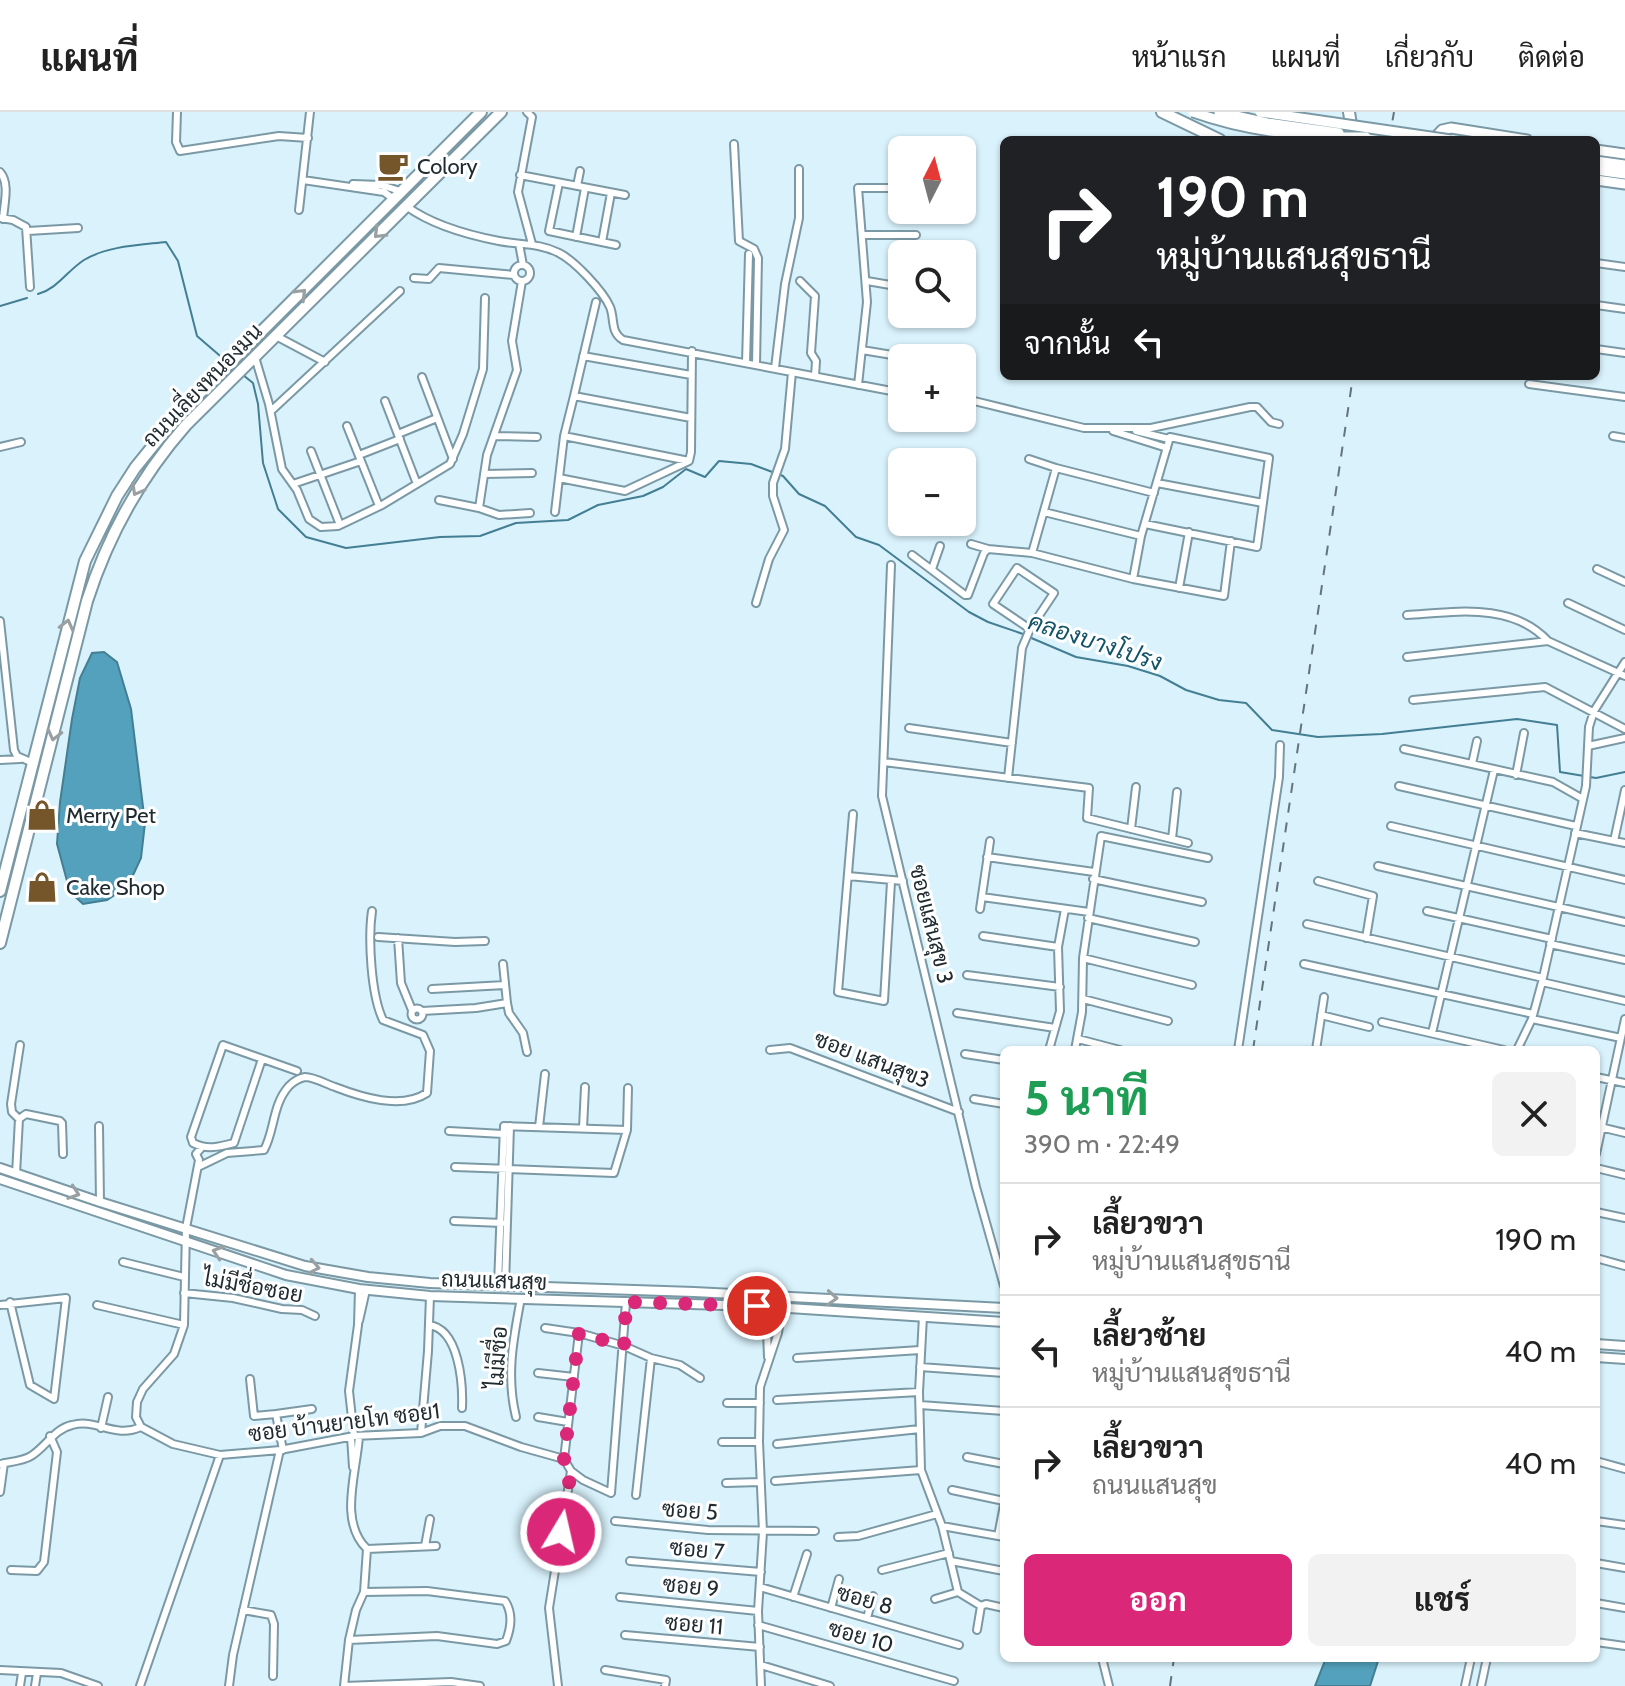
<!DOCTYPE html>
<html lang="th">
<meta charset="utf-8">
<style>
body{margin:0;font-family:Cabin,Sarabun,sans-serif;background:#f2f2f2;color:#222;height:100vh;display:flex;flex-direction:column;font-size:30px;white-space:nowrap}
*{box-sizing:border-box;margin:0}
p{font-size:26px;color:#767676}
.icon{flex:none;width:44px;height:44px;fill:none;stroke:currentColor;stroke-width:2;stroke-linecap:round;stroke-linejoin:round}
.map{position:relative;flex:1;overflow:hidden}
.sheet{position:absolute;left:1000px;top:934px;width:600px;height:616px;display:flex;flex-direction:column;background:#fff;border-radius:12px;box-shadow:0 2px 6px #0004}
.sheet>*{flex:none}
.hud{position:absolute;left:1000px;top:24px;width:600px;height:244px;border-radius:12px;box-shadow:0 2px 6px #0004;background:#202124;color:#fff;overflow:hidden}
.needle{width:52px;rotate:6deg}
.controls{position:absolute;left:888px;top:24px;display:grid;gap:16px}
.controls a{display:grid;place-items:center;width:88px;height:88px;border-radius:12px;background:#fff;box-shadow:0 2px 6px #0004;font-size:40px}
.pin{position:absolute;display:grid;place-items:center;width:68px;height:68px;color:#fff;margin:-34px;border:4px solid #fff;border-radius:50%;box-shadow:0 2px 8px #0007}
.me{position:absolute;width:88px;margin:-44px;rotate:9deg;stroke-linejoin:round;filter:drop-shadow(0 0 6px #0008)}
.turn{display:flex;align-items:center;gap:28px;height:168px;padding:0 24px;font-size:36px}
.turn .icon{width:104px;height:104px;stroke-width:2.5}
.turn b{display:block;font-size:56px;line-height:68px}
.then{display:flex;align-items:center;height:76px;padding:0 24px;background:#0003;gap:16px;font-size:30px}
.round{display:grid;place-items:center;flex:none;width:84px;height:84px;border-radius:12px;background:#f2f2f2}
.overview{display:flex;align-items:center;justify-content:space-between;height:136px;padding:0 24px}
h1{font-size:48px;font-weight:700;line-height:60px;color:#1e9e55}
.primary-button{display:flex;gap:16px;margin-top:auto;padding:16px 24px}
.primary-button a{flex:1;height:92px;border-radius:12px;background:#db2777;color:#fff;font-size:32px;font-weight:700;line-height:92px;text-align:center}
.primary-button a+a{background:#f2f2f2;color:#222}
ul{padding:0;list-style:none}
li{display:flex;align-items:center;gap:24px;height:112px;padding:0 24px;border-top:2px solid #e0e0e0}
li div{flex:1}
li b{display:block;font-size:30px}
li em{font-style:normal}
header{display:flex;align-items:center;gap:48px;box-sizing:border-box;height:112px;padding:0 40px;background:#fff;border-bottom:2px solid #e0e0e0}
header strong{font-size:38px}
nav{display:flex;gap:44px;margin-inline-start:auto;font-size:28px}
.map>svg:first-child{display:block}
.water{fill:#53a1bc;stroke:#437e92;stroke-width:2}
.lines{fill:none;stroke-linecap:round;stroke-linejoin:round}
.stream{stroke:#437e92;stroke-width:2}
.street-casing{stroke:#7b99a5;stroke-width:10}
.secondary-casing{stroke:#7b99a5;stroke-width:12}
.primary-casing{stroke:#7b99a5;stroke-width:13}
.highway-casing{stroke:#7b99a5;stroke-width:14}
.street{stroke:#fff;stroke-width:6}
.secondary{stroke:#fff;stroke-width:8}
.primary{stroke:#fff;stroke-width:9}
.highway{stroke:#fff;stroke-width:10}
.rail{stroke:#63747b;stroke-width:2;stroke-dasharray:10 10;stroke-linecap:butt}
.primary-bridge-casing{stroke:#7b99a5;stroke-width:13;stroke-linecap:butt}
.primary-bridge{stroke:#fff;stroke-width:9}
.oneway{stroke:#9aa0a2}
.route{stroke:#db2777;stroke-width:14;stroke-dasharray:0 25.2}
.labels{text-anchor:middle;stroke-width:6;stroke-linejoin:round;paint-order:stroke}
.poi-label{font-size:22px;fill:#1f2b30;stroke:#fff;text-anchor:start}
.street-label{font-size:22px;fill:#1f2b30;stroke:#fff}
.water-label{font-size:24px;font-style:italic;fill:#125367;stroke:#fff}
</style>
<header>
<strong>แผนที่</strong>
<nav><a>หน้าแรก</a><a>แผนที่</a><a>เกี่ยวกับ</a><a>ติดต่อ</a></nav>
</header>
<div class="map">
<svg width="1625" height="1574" viewBox="0 0 1625 1574">
<rect width="100%" height="100%" fill="#d9f2fc"/>
<path class="water" d="M 104,540 L 117,550 L 131,597 L 145,711 L 141,746 L 128,774 L 107,788 L 83,792 L 70,780 L 57,732 L 60,690 L 72,607 L 80,566 L 92,541 Z
M 1326,1546 L 1379,1546 L 1370,1574 L 1315,1574 Z"/>
<g class="lines">
<path class="stream" d="M 38,182 C 57,177 67,159 84,148 C 107,134 140,133 166,130 L 178,149 L 197,224 L 226,249
M 0,194 L 27,186
M 243,263 L 253,271 L 258,292 L 263,351 L 278,397 L 306,425 L 346,436 L 440,425 L 480,424 L 516,411 L 568,408 L 598,393 L 643,384 L 663,375 L 686,357 L 705,365 L 719,349 L 751,352 L 783,364 L 799,382 L 825,394 L 856,425 L 879,433 L 969,500 L 988,510 L 1023,522
M 1029,525 L 1076,545 L 1128,554 L 1160,564 L 1186,578 L 1219,588 L 1246,591 L 1272,618 L 1318,625 L 1382,622 L 1517,607 L 1557,613 L 1560,660 L 1596,666 L 1625,660"/>
<defs>
<path id="street" d="M 177,0 L 176,30 L 180,39 L 279,24 L 308,26
M 527,0 L 532,5 L 518,80 L 532,132
M 734,32 L 739,129 L 754,137 L 758,146 L 756,253
M 0,60 C 10,71 4,92 3,107
M 520,63 L 625,83
M 303,68 L 384,80 L 395,88
M 559,71 L 549,119 L 616,133
M 353,72 L 381,73 L 403,80
M 577,74 L 580,59
M 406,94 C 432,113 468,123 499,129 C 520,133 540,131 559,141 C 575,149 603,179 610,195 C 615,207 610,220 623,228 L 902,281
M 299,98 L 310,0
M 0,106 L 13,108 L 26,115 L 30,175
M 28,119 L 78,116
M 862,123 L 916,123
M 576,125 L 585,76
M 602,130 L 611,81
M 519,132 L 523,153
M 1596,151 L 1625,155
M514 161a8 8 0 1 1 16 0a8 8 0 1 1-16 0Z
M 414,166 L 429,167 L 439,156 L 514,163
M 800,169 L 815,184 L 811,241 L 816,249 L 815,264
M 867,169 L 902,175
M 1596,193 L 1625,197
M 276,224 L 325,250
M 1596,237 L 1625,241
M 862,238 L 910,246
M 583,244 L 691,263
M 255,245 L 269,292 L 282,357 L 297,378 L 309,407 L 321,415 L 338,414 L 382,393 L 450,352 L 463,322 L 483,257 L 485,186
M 746,251 L 749,142
M 775,256 L 785,172 L 799,106 L 799,57
M 422,265 L 453,347
M 1529,272 L 1625,285
M 858,273 L 867,190 L 858,76 L 902,76
M 574,284 L 596,190
M 962,286 L 1084,316 L 1151,316 L 1250,295 L 1257,295 L 1271,310 L 1279,312
M 385,289 L 417,372
M 271,299 L 400,179
M 691,306 L 574,284 L 564,324 L 559,366 L 625,379 L 689,349 L 691,340 L 692,239
M 347,314 L 379,394
M 1113,319 L 1167,336
M 1136,319 L 1169,327
M 398,322 L 437,306
M 494,324 L 537,325
M 564,324 L 689,349
M 1613,324 L 1625,326
M 0,335 L 21,330
M 311,339 L 340,413
M 359,343 L 400,327
M 1029,347 L 1056,356 L 1154,381
M 484,362 L 532,361
M 1157,371 L 1263,391
M 293,372 L 361,349
M 439,388 L 479,396 L 499,403 L 530,401
M 479,396 L 487,343 L 517,258 L 512,229 L 522,169
M 555,400 L 559,366
M 1044,400 L 1141,424
M 971,432 L 988,437
M 1032,441 L 1056,356
M 912,443 L 965,483 L 968,483 L 984,441 L 988,437 L 1032,441 L 1133,467 L 1224,484 L 1231,429
M 891,453 L 882,684 L 976,1075 L 1004,1174
M 1017,456 L 1054,481 L 1030,517 L 993,492 Z
M 932,457 L 940,434
M 1597,457 L 1625,470
M 1133,467 L 1141,424 L 1170,325 L 1269,346 L 1257,435 L 1145,412
M 1179,476 L 1189,420
M 756,491 L 769,447 L 784,418 L 773,384 L 773,371 L 785,337 L 792,260
M 1568,491 L 1625,518
M 1407,503 C 1456,500 1512,490 1548,529
M 0,509 L 14,638 L 17,644 L 33,651
M 1407,545 L 1548,529 L 1625,564
M 1413,588 L 1545,575 L 1625,617
M 909,616 L 1012,631
M 1588,634 L 1625,626
M 1404,637 L 1553,670 L 1583,687
M 0,648 L 20,647
M 884,650 L 1089,676 L 1087,706 L 1188,731
M 1472,652 L 1477,629
M 1516,663 L 1524,621
M 1008,666 L 1022,536 L 1030,517
M 1399,674 L 1576,714
M 853,702 L 838,880 L 884,889 L 891,770
M 1391,714 L 1625,768
M 1131,717 L 1136,675
M 1575,721 L 1625,731
M 1172,727 L 1177,680
M 1614,729 L 1625,678
M 987,745 L 1094,760
M 1378,754 L 1625,810
M 848,764 L 903,769
M 1093,767 L 1202,790
M 1318,769 L 1373,784 L 1366,826
M 982,785 L 1089,800
M 980,797 L 990,729
M 1427,799 L 1552,827
M 1088,806 L 1195,830
M 1307,812 L 1543,866
M 983,824 L 1058,835
M 378,825 L 455,830 L 485,829
M 398,826 L 401,871 L 412,898
M 1550,832 L 1625,848
M 1083,846 L 1192,873
M 503,852 L 507,891
M 1304,852 L 1533,902
M 967,863 L 1060,875
M 1542,870 L 1625,889
M 432,877 L 505,873
M 1083,887 L 1168,909
M411.5 902a5.5 5.5 0 1 1 11 0a5.5 5.5 0 1 1-11 0Z
M 422,899 L 476,896 L 507,891 L 509,901 L 523,921 L 527,940
M 957,901 L 1055,916
M 1321,903 L 1369,915
M 1532,907 L 1621,926
M 1382,910 L 1504,938
M 1432,921 L 1494,658
M 1078,927 L 1120,938
M 770,938 L 790,936 L 959,1000
M 1049,938 L 1060,899 L 1058,835 L 1065,797
M 1075,938 L 1082,900 L 1083,846 L 1101,724 L 1208,746
M 1238,938 L 1279,665 L 1280,633
M 1316,938 L 1324,885
M 1517,938 L 1532,907 L 1542,870 L 1586,674 L 1589,615 L 1594,599 L 1625,550
M 965,942 L 1004,948
M 262,947 L 234,1031 C 219,1035 207,1038 193,1031 L 191,1025 L 223,933 L 297,959
M 1596,965 L 1625,971
M 974,987 L 1004,992
M 19,1007 L 12,1000 L 11,992 L 20,933
M 99,1014 L 100,1090
M 1596,1014 L 1625,1021
M 539,1015 L 545,962
M 583,1016 L 585,975
M 449,1019 L 503,1022
M 202,1035 L 196,1042 L 199,1048 L 186,1116 L 184,1213 L 174,1242 L 143,1277 L 137,1290 L 136,1305 L 141,1315 L 173,1332 L 220,1343 L 280,1338 L 354,1324 L 421,1321 L 440,1314 L 465,1314 L 521,1335 L 564,1347
M 1596,1042 L 1625,907
M 198,1055 L 227,1041 L 264,1038 C 275,1018 272,993 289,974 C 293,970 299,966 305,965 C 314,965 326,972 335,975 C 361,985 401,998 427,981 L 430,939 L 423,923 L 383,908 C 371,883 368,827 372,799
M 455,1055 L 614,1061 L 627,1018 L 628,976
M 1596,1056 L 1625,1063
M 16,1062 L 19,1007 L 26,1002 L 60,1009 L 62,1011 L 63,1042
M 1596,1100 L 1625,1106
M 454,1109 L 502,1111
M 1596,1146 L 1625,1154
M 123,1150 L 184,1165
M 498,1173 L 504,1014 L 627,1018
M 505,1174 L 510,1014
M 184,1181 L 233,1186 L 282,1197 L 302,1198 L 315,1204
M 0,1193 L 66,1186 L 54,1287 L 30,1273 L 10,1190
M 97,1193 L 184,1213
M 923,1204 L 919,1280 L 921,1358 L 942,1414 L 958,1480 L 981,1494 L 986,1492 L 1004,1496
M 359,1209 L 366,1178
M 429,1213 C 459,1217 463,1271 462,1296
M 545,1216 L 579,1221 L 624,1234 L 651,1246 L 680,1253 L 700,1266
M 768,1245 L 767,1220 L 771,1195
M 797,1246 L 920,1238
M 920,1255 L 1004,1261
M 538,1261 L 574,1265
M 250,1267 L 254,1304 L 276,1302
M 777,1288 L 919,1280
M 727,1291 L 760,1291
M 920,1293 L 1004,1299
M 516,1305 C 506,1264 513,1228 521,1186
M 538,1305 L 568,1310
M 101,1316 L 108,1285
M 421,1321 L 428,1239 L 430,1184
M 354,1324 L 349,1279 L 358,1213 L 359,1177
M 351,1325 L 353,1355
M 722,1330 L 759,1330
M 777,1332 L 920,1317
M 283,1338 L 276,1302 L 312,1297
M 967,1345 L 1004,1352
M 1596,1349 L 1625,1357
M 0,1352 C 9,1350 23,1349 31,1344 C 46,1335 54,1317 72,1313 C 97,1306 114,1327 141,1315
M 571,1359 L 583,1368 L 611,1381 L 626,1190
M 775,1369 L 921,1358
M 726,1371 L 760,1370
M 952,1378 L 1004,1389
M 0,1380 L 4,1351
M 636,1383 L 651,1246
M 615,1409 L 708,1418 L 815,1419
M 1596,1409 L 1625,1413
M 942,1414 L 1004,1425
M 998,1424 L 1004,1393
M 838,1425 L 858,1424 L 937,1402
M 425,1434 L 430,1407
M 367,1437 L 436,1434
M 630,1449 L 761,1460
M 951,1449 L 1004,1459
M 1596,1451 L 1625,1456
M 11,1458 L 37,1459 L 44,1450 L 57,1340 L 50,1324
M 882,1458 L 949,1441
M 760,1475 L 959,1533
M 620,1485 L 758,1499
M 793,1485 L 807,1442
M 935,1487 L 958,1480
M 1596,1491 L 1625,1496
M 831,1496 L 839,1467
M 243,1498 L 271,1503 L 274,1512 L 273,1564
M 867,1506 L 873,1484
M 758,1513 L 954,1569
M 977,1518 L 981,1494
M 625,1523 L 760,1535
M 349,1528 L 437,1524 L 497,1532 L 506,1529 C 511,1516 513,1501 505,1489 L 427,1479 L 364,1480
M 1596,1530 L 1625,1534
M 1102,1546 L 1109,1574
M 761,1553 L 830,1574
M 0,1558 L 61,1561 L 98,1574
M 605,1558 L 666,1568 L 665,1574
M 20,1574 L 22,1561
M 35,1574 L 37,1561
M 140,1574 L 220,1343
M 229,1574 L 233,1543 L 280,1338
M 344,1574 L 349,1528 L 356,1498 L 364,1480 L 367,1437 C 338,1409 357,1360 359,1324
M 344,1574 L 451,1570 L 480,1574
M 558,1574 L 549,1496 L 571,1359 L 564,1347 L 579,1221
M 761,1574 L 758,1499 L 763,1420 L 759,1330 L 760,1275 L 778,1221 L 782,1196
M 1465,1574 L 1471,1546
M 1481,1574 L 1487,1546"/>
<path id="secondary" d="M 0,1056 L 100,1090 L 305,1154 L 368,1165 L 430,1171 L 694,1180 L 1004,1196
M 0,1067 L 286,1163 L 359,1177 L 430,1184 L 757,1194 L 1004,1210
M 1596,1232 L 1625,1234
M 1596,1245 L 1625,1247"/>
<path id="primary" d="M 1366,25 L 1388,28
M 1433,28 L 1442,18 L 1451,16 L 1527,28
M 1596,38 L 1625,42
M 1596,49 L 1625,53
M 1596,58 L 1625,62
M 1596,68 L 1625,72"/>
<path id="highway" d="M 1162,0 L 1220,28
M 1349,0 L 1352,19 L 1349,28
M 0,779 L 85,449 L 117,384 L 135,356 L 177,304 L 481,0
M 0,831 L 87,489 C 108,424 141,364 186,313 L 501,0"/>
</defs>
<use href="#street" class="street-casing"/>
<use href="#secondary" class="secondary-casing"/>
<use href="#primary" class="primary-casing"/>
<use href="#highway" class="highway-casing"/>
<use href="#street" class="street"/>
<use href="#secondary" class="secondary"/>
<use href="#primary" class="primary"/>
<use href="#highway" class="highway"/>
<path class="rail" d="M 1389,28 L 1394,0
M 1253,938 L 1353,264
M 1170,1574 L 1174,1546"/>
<defs>
<path id="primary-bridge" d="M 1193,0 C 1249,20 1307,26 1366,25
M 1219,0 L 1267,11 L 1339,21
M 1260,0 L 1451,28"/>
</defs>
<use href="#primary-bridge" class="primary-bridge-casing"/>
<use href="#primary-bridge" class="primary-bridge"/>
</g>
<defs><path id="oneway-chevron" d="M-2-3.5L2.5 0L-2 3.5" fill="none" stroke-width="1.6" stroke-linecap="round" stroke-linejoin="round" transform="scale(2)"/></defs>
<g class="oneway">
<use href="#oneway-chevron" transform="translate(379 121) rotate(135)"/>
<use href="#oneway-chevron" transform="translate(301 182) rotate(-45)"/>
<use href="#oneway-chevron" transform="translate(137 378) rotate(119)"/>
<use href="#oneway-chevron" transform="translate(67 513) rotate(-76)"/>
<use href="#oneway-chevron" transform="translate(54 623) rotate(104)"/>
<use href="#oneway-chevron" transform="translate(74 1081) rotate(19)"/>
<use href="#oneway-chevron" transform="translate(218 1140) rotate(-162)"/>
<use href="#oneway-chevron" transform="translate(314 1155) rotate(11)"/>
<use href="#oneway-chevron" transform="translate(832 1186) rotate(3)"/>
</g>
<g class="lines">
<path class="route" d="M 561,1420 L 571,1359 L 564,1347 L 579,1221 L 624,1234 L 626,1190 L 757,1194"/>
</g>
<defs>
<symbol id="cafe-bare" viewBox="-9 -9 18 18"><path d="M-5.5-4.5H6V0H3Q3 3.5 0 3.5H-2.5Q-5.5 3.5-5.5 0ZM3-3.2v2h1.7v-2ZM-6 4.5H4V6H-6Z" fill="#75562b" stroke="#fff" stroke-width="2.5" paint-order="stroke"/></symbol>
<symbol id="shop-bare" viewBox="-9 -9 18 18"><path d="M-5-2.5h2.3a2.7 3.5 0 0 1 5.4 0H5L5.5 6h-11ZM-1.5-2.5h3a1.5 2.3 0 0 0-3 0Z" fill="#75562b" stroke="#fff" stroke-width="2.5" paint-order="stroke"/></symbol>
</defs>
<g fill-rule="evenodd">
<use href="#cafe-bare" x="371" y="32" width="44" height="44"/>
<use href="#shop-bare" x="20" y="681" width="44" height="44"/>
<use href="#shop-bare" x="20" y="753" width="44" height="44"/>
</g>
<g class="labels">
<g class="poi-label">
<text x="417" y="62">Colory</text>
<text x="66" y="711">Merry Pet</text>
<text x="66" y="783">Cake Shop</text>
</g>
<g class="street-label">
<text transform="translate(202 273) rotate(-46)" y="8">ถนนเลี่ยงหนองมน</text>
<text transform="translate(932 812) rotate(76)" y="8">ซอยแสนสุข 3</text>
<text transform="translate(872 947) rotate(21)" y="8">ซอย แสนสุข3</text>
<text transform="translate(494 1168) rotate(2)" y="8">ถนนแสนสุข</text>
<text transform="translate(253 1174) rotate(10)" y="8">ไม่มีชื่อซอย</text>
<text transform="translate(497 1245) rotate(-86)" y="8">ไม่มีชื่อ</text>
<text transform="translate(344 1310) rotate(-7)" y="8">ซอย บ้านยายโท ซอย1</text>
<text transform="translate(690 1398) rotate(4)" y="8">ซอย 5</text>
<text transform="translate(697 1437) rotate(5)" y="8">ซอย 7</text>
<text transform="translate(691 1474) rotate(6)" y="8">ซอย 9</text>
<text transform="translate(865 1487) rotate(16)" y="8">ซอย 8</text>
<text transform="translate(694 1512) rotate(5)" y="8">ซอย 11</text>
<text transform="translate(861 1524) rotate(16)" y="8">ซอย 10</text>
</g>
<g class="water-label">
<text transform="translate(1095 530) rotate(18)" y="8">คลองบางโปรง</text>
</g>
</g>
</svg>
<div class="controls">
<a><svg class="needle" viewBox="-14 -14 28 28"><path d="M0-13l5 13h-10z" fill="#e53935"/><path d="M0 13l5-13h-10z" fill="#767676"/></svg></a>
<a><svg class="icon" aria-label="search" viewBox="0 0 24 24"><circle cx="10" cy="10" r="6"/><path d="M15 15l6 6"/></svg></a>
<a>+</a>
<a>−</a>
</div>
<div class="pin" style="left:757px;top:1194px;background:#d93025"><svg class="icon" aria-label="arrive" viewBox="0 0 24 24"><path d="M6 21V4h12l-3 4 3 4H6"/></svg></div>
<svg class="me" style="left:561px;top:1420px" viewBox="-20 -20 40 40"><circle r="17" fill="#db2777" stroke="#fff" stroke-width="3"/><path d="M0-11L8 9 0 5-8 9z" fill="#fff"/></svg>
<div class="hud">
<div class="turn"><svg class="icon" aria-label="right" viewBox="0 0 24 24"><path d="M7 20v-9h11M14 6l5 5-5 5"/></svg><div><b>190 m</b>หมู่บ้านแสนสุขธานี</div></div>
<div class="then">จากนั้น<svg class="icon" aria-label="left" viewBox="0 0 24 24"><path d="M17 20v-9H6M10 6l-5 5 5 5"/></svg></div>
</div>
<section class="sheet">
<div class="overview"><div><h1>5 นาที</h1><p>390 m · 22:49</p></div><a class="round"><svg class="icon" aria-label="close" viewBox="0 0 24 24"><path d="M6 6l12 12M18 6L6 18"/></svg></a></div>
<ul>
<li><svg class="icon" aria-label="right" viewBox="0 0 24 24"><path d="M7 20v-9h11M14 6l5 5-5 5"/></svg><div><b>เลี้ยวขวา</b><p>หมู่บ้านแสนสุขธานี</p></div><em>190 m</em></li>
<li><svg class="icon" aria-label="left" viewBox="0 0 24 24"><path d="M17 20v-9H6M10 6l-5 5 5 5"/></svg><div><b>เลี้ยวซ้าย</b><p>หมู่บ้านแสนสุขธานี</p></div><em>40 m</em></li>
<li><svg class="icon" aria-label="right" viewBox="0 0 24 24"><path d="M7 20v-9h11M14 6l5 5-5 5"/></svg><div><b>เลี้ยวขวา</b><p>ถนนแสนสุข</p></div><em>40 m</em></li>
</ul>
<div class="primary-button"><a>ออก</a><a>แชร์</a></div>
</section>
</div>
